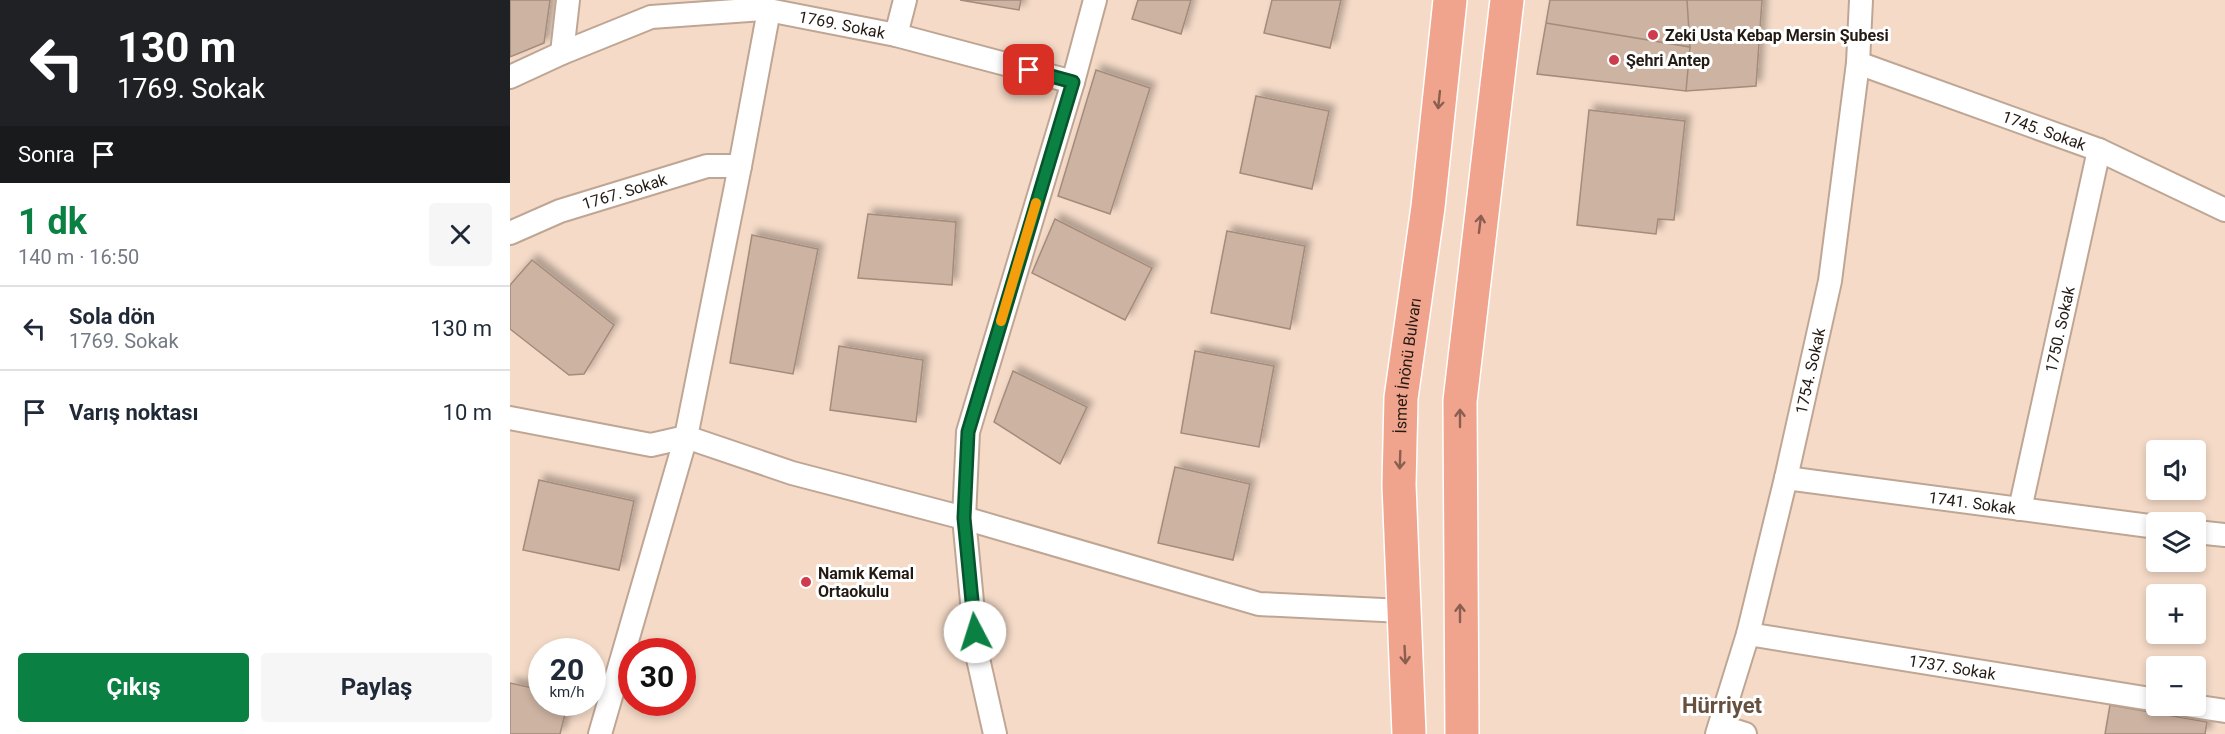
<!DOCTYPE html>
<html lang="tr">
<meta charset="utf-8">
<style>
body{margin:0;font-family:Roboto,sans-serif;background:#f6f6f7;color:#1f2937;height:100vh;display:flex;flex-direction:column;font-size:22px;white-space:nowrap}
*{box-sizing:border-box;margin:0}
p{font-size:20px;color:#747a83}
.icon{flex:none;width:33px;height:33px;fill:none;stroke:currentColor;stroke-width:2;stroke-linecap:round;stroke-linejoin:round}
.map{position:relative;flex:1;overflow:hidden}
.drawer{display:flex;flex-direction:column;background:#fff;width:510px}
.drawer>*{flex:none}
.hud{background:#202124;color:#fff;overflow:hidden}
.fabs{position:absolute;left:1636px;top:440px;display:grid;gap:12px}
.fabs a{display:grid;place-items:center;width:60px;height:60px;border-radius:6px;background:#fff;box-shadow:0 3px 9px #0003;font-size:30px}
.speed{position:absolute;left:18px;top:638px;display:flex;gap:12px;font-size:30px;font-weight:700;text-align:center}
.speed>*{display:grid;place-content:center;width:78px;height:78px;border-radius:50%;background:#fff;box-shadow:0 3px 9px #0003;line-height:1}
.speed small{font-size:15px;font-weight:400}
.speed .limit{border:9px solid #d22;background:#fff;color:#111}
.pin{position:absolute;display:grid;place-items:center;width:51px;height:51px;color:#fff;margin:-26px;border-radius:12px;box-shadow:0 3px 9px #0006}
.me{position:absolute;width:66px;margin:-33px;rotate:355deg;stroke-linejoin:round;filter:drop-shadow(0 0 4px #0008)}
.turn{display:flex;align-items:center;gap:21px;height:126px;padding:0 18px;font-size:27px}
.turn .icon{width:78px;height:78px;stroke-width:2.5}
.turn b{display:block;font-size:42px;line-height:51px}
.then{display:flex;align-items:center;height:57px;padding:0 18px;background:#0003;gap:12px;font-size:22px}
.round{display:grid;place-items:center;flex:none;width:63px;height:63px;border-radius:6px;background:#f6f6f7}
.head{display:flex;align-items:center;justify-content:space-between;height:102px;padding:0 18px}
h1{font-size:36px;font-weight:700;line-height:45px;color:#0b8043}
.cta{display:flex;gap:12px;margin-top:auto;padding:12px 18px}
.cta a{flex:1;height:69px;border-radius:6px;background:#0b8043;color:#fff;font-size:24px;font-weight:700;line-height:69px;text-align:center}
.cta a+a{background:#f6f6f7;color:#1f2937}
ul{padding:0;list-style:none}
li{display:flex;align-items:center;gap:18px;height:84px;padding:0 18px;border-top:2px solid #e0e1e3}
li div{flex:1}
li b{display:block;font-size:22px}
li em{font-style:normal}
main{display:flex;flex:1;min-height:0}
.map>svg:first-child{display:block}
.building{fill:#cdb3a2;stroke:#a48b7b;stroke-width:1.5;filter:url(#shadow)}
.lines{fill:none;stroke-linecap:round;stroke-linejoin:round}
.minor-casing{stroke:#bfa694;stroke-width:26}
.primary-casing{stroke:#fff;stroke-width:36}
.minor{stroke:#fff;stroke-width:22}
.primary{stroke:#f1a48d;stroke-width:33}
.oneway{stroke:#8a5f50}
.route-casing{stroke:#07532c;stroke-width:15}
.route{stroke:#0b8043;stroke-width:10}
.slow{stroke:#f59e0b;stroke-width:10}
.poi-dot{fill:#ce3d4d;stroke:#fff;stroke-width:2}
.labels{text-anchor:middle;stroke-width:6;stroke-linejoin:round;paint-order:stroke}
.street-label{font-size:16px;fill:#231a13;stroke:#fff}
.poi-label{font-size:16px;font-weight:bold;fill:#231a13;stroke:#fff;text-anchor:start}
.district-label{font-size:22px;font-weight:bold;fill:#665040;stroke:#fff}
</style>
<main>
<section class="drawer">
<div class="hud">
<div class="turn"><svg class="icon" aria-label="left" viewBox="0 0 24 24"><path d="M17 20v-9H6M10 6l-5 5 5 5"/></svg><div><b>130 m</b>1769. Sokak</div></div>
<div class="then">Sonra<svg class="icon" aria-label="arrive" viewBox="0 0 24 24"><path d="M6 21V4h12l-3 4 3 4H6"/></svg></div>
</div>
<div class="head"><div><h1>1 dk</h1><p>140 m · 16:50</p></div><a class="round"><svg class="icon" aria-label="close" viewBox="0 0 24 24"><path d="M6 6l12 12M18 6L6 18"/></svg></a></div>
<ul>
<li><svg class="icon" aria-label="left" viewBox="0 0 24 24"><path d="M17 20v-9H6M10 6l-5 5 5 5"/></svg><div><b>Sola dön</b><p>1769. Sokak</p></div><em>130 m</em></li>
<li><svg class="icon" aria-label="arrive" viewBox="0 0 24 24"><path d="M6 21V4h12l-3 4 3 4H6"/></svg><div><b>Varış noktası</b></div><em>10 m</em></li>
</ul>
<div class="cta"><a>Çıkış</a><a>Paylaş</a></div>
</section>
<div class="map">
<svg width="1715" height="734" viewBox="0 0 1715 734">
<defs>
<filter id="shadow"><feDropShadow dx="5.5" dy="-5.5" stdDeviation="3" flood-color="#0004"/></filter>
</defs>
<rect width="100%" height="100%" fill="#f4dac7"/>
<path class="building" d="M 0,0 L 40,0 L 34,43 L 0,57 Z
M 450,0 L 511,0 L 509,10 Z
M 628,0 L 681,0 L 671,34 L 622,19 Z
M 762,0 L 831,0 L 820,48 L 754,33 Z
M 1040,0 L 1177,0 L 1180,47 L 1036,23 Z
M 1177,0 L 1252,0 L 1246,86 L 1176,91 L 1180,47 Z
M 1036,23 L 1180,47 L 1176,91 L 1027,74 Z
M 586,70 L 640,88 L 600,214 L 548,196 Z
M 746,96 L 819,111 L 802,189 L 730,173 Z
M 1079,110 L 1175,121 L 1164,220 L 1148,219 L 1146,234 L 1067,225 Z
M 358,214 L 446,222 L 442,285 L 348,278 Z
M 545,219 L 642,268 L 615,320 L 522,273 Z
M 717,231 L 795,246 L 780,329 L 701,313 Z
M 242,235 L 308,249 L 283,374 L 220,363 Z
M 22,260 L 104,325 L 74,374 L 59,375 L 0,329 L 0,285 Z
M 329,346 L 413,360 L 406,422 L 320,410 Z
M 685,351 L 764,366 L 749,447 L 671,433 Z
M 503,371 L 577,407 L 550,464 L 484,422 Z
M 665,467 L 740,484 L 723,560 L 648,543 Z
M 29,480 L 124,501 L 109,570 L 13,550 Z
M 0,683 L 32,690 L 32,702 L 58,702 L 50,734 L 0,734 Z
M 1600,705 L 1697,722 L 1695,734 L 1595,734 Z"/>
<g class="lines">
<defs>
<g id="minor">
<path d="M 386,35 L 395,0"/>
<path d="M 52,53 L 58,0"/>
<path id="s1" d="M 1348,63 L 1589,150 L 1715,210"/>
<path id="s2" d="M 0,77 L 52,53 L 141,17 L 253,9 L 386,35 L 563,82"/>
<path id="s3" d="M 0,233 L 50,211 L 197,166 L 230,166"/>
<path d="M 0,418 L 141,445 L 176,437 L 282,473 L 454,518 L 749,604 L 893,611"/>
<path id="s4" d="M 1276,478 L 1647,527"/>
<path id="s5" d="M 1510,509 L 1589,150"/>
<path d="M 1686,532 L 1715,535"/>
<path id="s6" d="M 1238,634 L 1647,700"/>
<path d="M 1676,705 L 1715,711"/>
<path d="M 1210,726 L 1235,734"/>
<path d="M 90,734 L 176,437 L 230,166 L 259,10"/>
<path d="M 485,734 L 467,654 L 454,518 L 458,432 L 563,82 L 585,0"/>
<path id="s7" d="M 1207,734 L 1238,634 L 1276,478 L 1320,281 L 1348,63 L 1351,0"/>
</g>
<g id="primary">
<path id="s8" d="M 899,734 L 889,485 L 891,398 L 918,207 L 940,0"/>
<path d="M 952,734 L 950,401 L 997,0"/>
</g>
</defs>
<use href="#minor" class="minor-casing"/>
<use href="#primary" class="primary-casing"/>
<use href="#minor" class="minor"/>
<use href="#primary" class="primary"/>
</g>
<defs><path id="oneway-shaft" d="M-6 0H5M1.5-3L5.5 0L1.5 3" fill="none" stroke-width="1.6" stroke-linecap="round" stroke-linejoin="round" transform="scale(1.5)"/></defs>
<g class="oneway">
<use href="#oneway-shaft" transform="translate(929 100) rotate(96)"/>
<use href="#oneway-shaft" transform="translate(970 224) rotate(-83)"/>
<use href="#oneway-shaft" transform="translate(950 418) rotate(-90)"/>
<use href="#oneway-shaft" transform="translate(890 460) rotate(92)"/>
<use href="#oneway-shaft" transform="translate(950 613) rotate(-90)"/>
<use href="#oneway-shaft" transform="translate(895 655) rotate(87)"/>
</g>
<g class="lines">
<defs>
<path id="route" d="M 465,632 L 454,518 L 458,432 L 563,82 L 519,70"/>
</defs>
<use href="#route" class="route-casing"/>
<use href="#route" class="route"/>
<path class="slow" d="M 491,321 L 526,203"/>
</g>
<g class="poi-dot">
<circle cx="1143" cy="35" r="6"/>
<circle cx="1104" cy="60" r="6"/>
<circle cx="296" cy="582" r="6"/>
</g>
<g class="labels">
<g class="street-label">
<text dy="6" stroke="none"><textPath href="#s2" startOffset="346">1769. Sokak</textPath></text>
<text dy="6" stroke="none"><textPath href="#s1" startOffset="198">1745. Sokak</textPath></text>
<text dy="6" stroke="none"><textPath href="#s3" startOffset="122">1767. Sokak</textPath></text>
<text dy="6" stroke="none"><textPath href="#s5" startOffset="184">1750. Sokak</textPath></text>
<text dy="6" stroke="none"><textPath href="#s8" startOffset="369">İsmet İnönü Bulvarı</textPath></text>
<text dy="6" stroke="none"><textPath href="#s7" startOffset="375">1754. Sokak</textPath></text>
<text dy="6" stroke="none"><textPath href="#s4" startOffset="188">1741. Sokak</textPath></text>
<text dy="6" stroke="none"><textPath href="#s6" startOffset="207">1737. Sokak</textPath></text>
</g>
<g class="poi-label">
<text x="1155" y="41">Zeki Usta Kebap Mersin Şubesi</text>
<text x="1116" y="66">Şehri Antep</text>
<text x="308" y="579">Namık Kemal<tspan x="308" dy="18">Ortaokulu</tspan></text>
</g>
<g class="district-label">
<text x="1212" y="713">Hürriyet</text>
</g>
</g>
</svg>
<div class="fabs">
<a><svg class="icon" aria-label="sound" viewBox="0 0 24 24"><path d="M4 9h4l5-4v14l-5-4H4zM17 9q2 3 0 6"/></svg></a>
<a><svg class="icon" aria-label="layers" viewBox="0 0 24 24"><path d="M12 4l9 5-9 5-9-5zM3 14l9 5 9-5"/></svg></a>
<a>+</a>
<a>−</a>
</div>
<div class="speed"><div>20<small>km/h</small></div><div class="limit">30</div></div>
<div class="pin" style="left:519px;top:70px;background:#d93025"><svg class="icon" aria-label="arrive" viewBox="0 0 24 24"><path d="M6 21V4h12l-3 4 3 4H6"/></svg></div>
<svg class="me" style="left:465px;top:632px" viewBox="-20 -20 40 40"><circle r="19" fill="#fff"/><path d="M0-13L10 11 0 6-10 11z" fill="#0b8043"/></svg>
</div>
</main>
